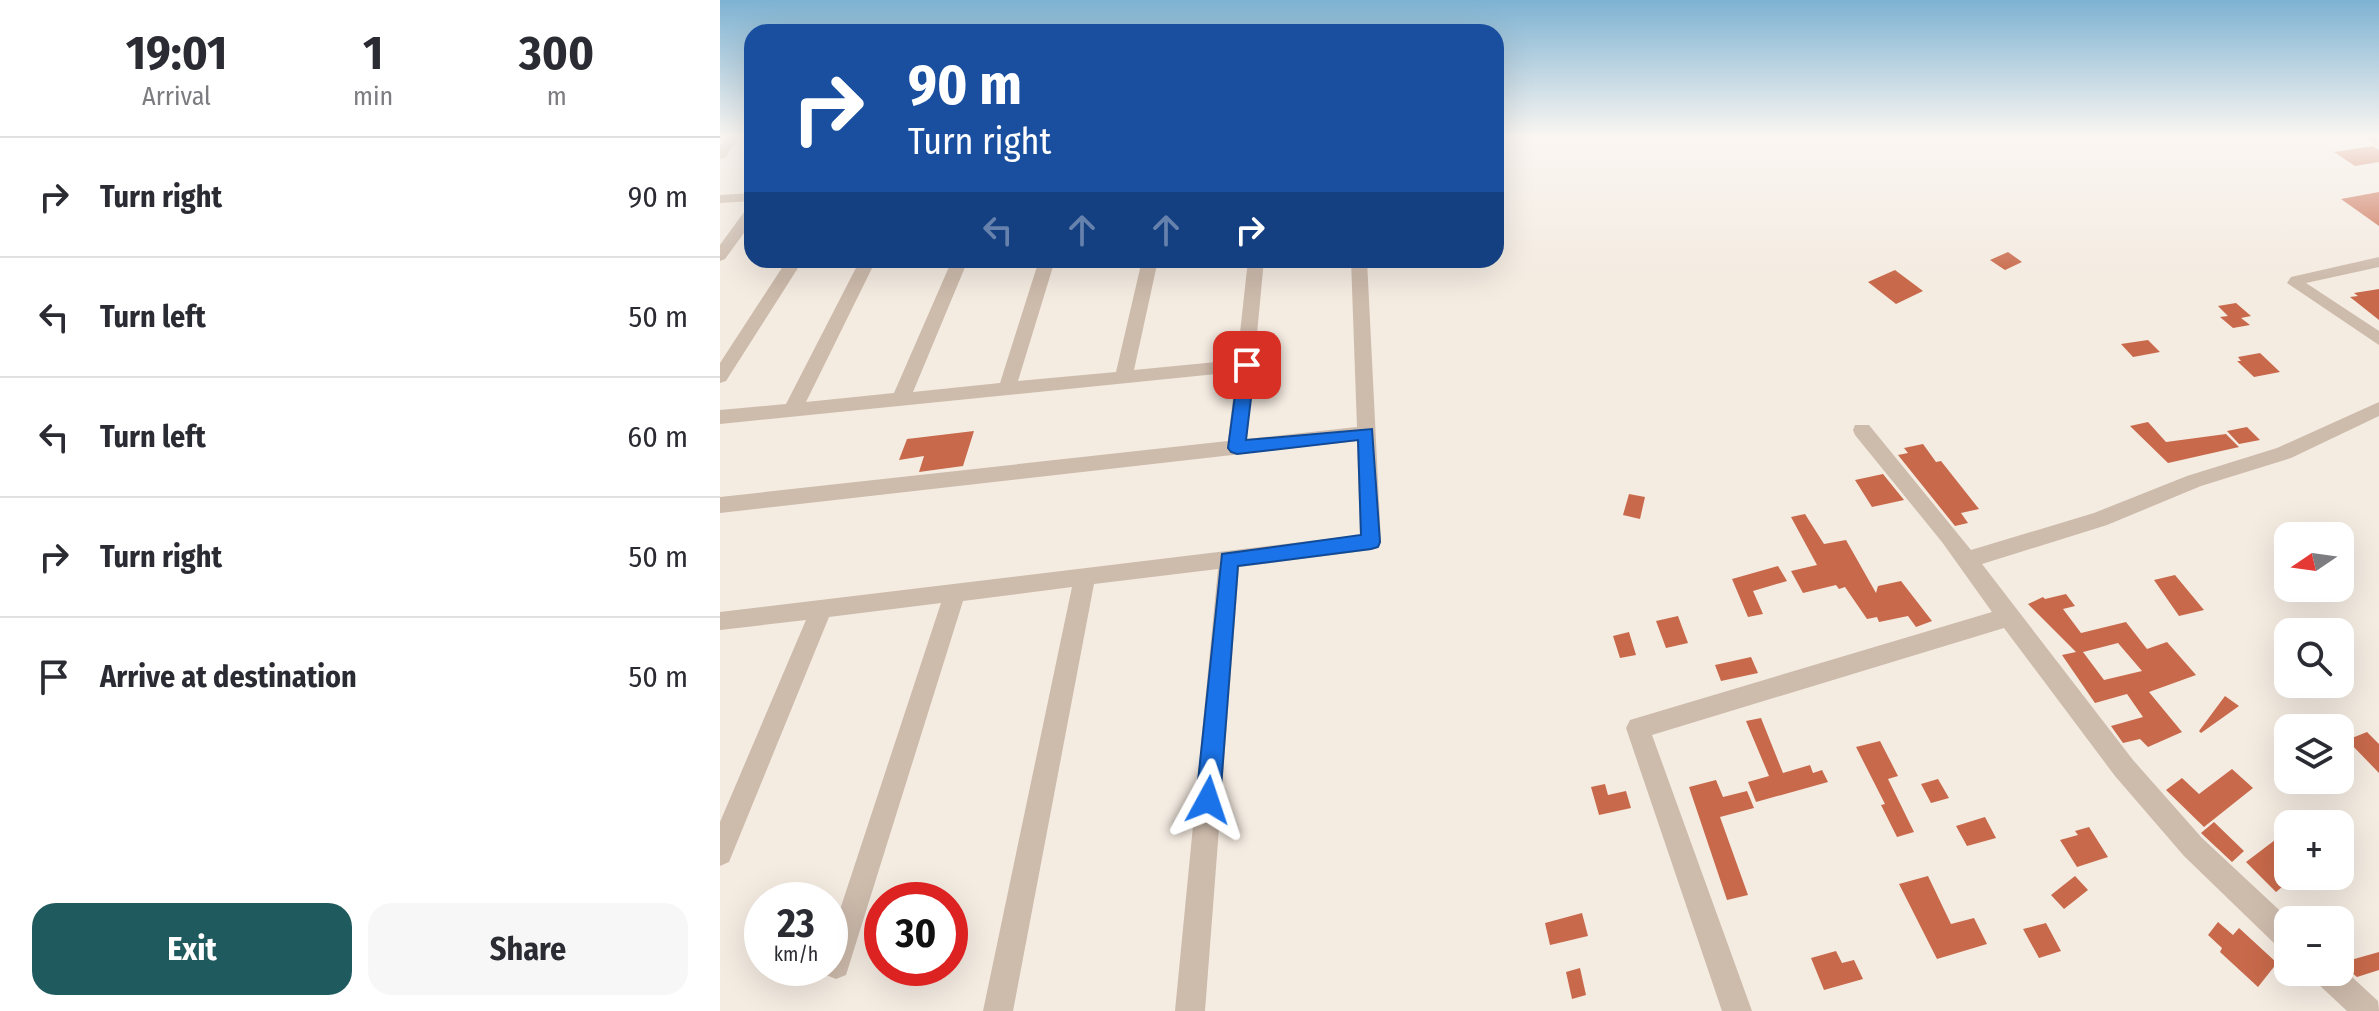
<!DOCTYPE html>
<meta charset="utf-8">
<style>
body{margin:0;font-family:"Fira Sans Condensed",sans-serif;background:#f7f7f7;color:#2b2b33;height:100vh;display:flex;flex-direction:column;font-size:30px;white-space:nowrap}
*{box-sizing:border-box;margin:0}
p{font-size:26px;color:#7c7c81}
.icon{flex:none;width:44px;height:44px;fill:none;stroke:currentColor;stroke-width:2;stroke-linecap:round;stroke-linejoin:round}
.map{position:relative;flex:1;overflow:hidden}
.panel{display:flex;flex-direction:column;background:#fff;width:720px}
.panel>*{flex:none}
.banner{position:absolute;left:24px;top:24px;width:760px;height:244px;border-radius:24px;box-shadow:0 8px 32px #0002;background:#1a4fa0;color:#fff;overflow:hidden}
.needle{width:52px;rotate:257deg}
.controls{position:absolute;left:1554px;top:522px;display:grid;gap:16px}
.controls a{display:grid;place-items:center;width:80px;height:80px;border-radius:16px;background:#fff;box-shadow:0 8px 32px #0002;font-size:40px}
.speed{position:absolute;left:24px;top:882px;display:flex;gap:16px;font-size:40px;font-weight:700;text-align:center}
.speed>*{display:grid;place-content:center;width:104px;height:104px;border-radius:50%;background:#fff;box-shadow:0 8px 32px #0002;line-height:1}
.speed small{font-size:20px;font-weight:400}
.speed .limit{border:12px solid #d22;background:#fff;color:#111}
.pin{position:absolute;display:grid;place-items:center;width:68px;height:68px;color:#fff;margin:-34px;border-radius:16px;box-shadow:0 4px 12px #0006}
.me{position:absolute;width:88px;margin:-44px;rotate:5deg;stroke-linejoin:round;filter:drop-shadow(0 0 6px #0008)}
.turn{display:flex;align-items:center;gap:28px;height:168px;padding:0 32px;font-size:36px}
.turn .icon{width:104px;height:104px;stroke-width:2.5}
.turn b{display:block;font-size:56px;line-height:68px}
.lanes{display:flex;align-items:center;height:76px;padding:0 32px;background:#0003;justify-content:center;gap:40px;direction:ltr}
.lanes .off{opacity:.35}
.eta{display:flex;justify-content:space-evenly;align-items:center;height:136px;text-align:center}
.eta b{font-size:48px;font-weight:700;line-height:56px}
.cta{display:flex;gap:16px;margin-top:auto;padding:16px 32px}
.cta a{flex:1;height:92px;border-radius:24px;background:#1f5a5e;color:#fff;font-size:32px;font-weight:700;line-height:92px;text-align:center}
.cta a+a{background:#f7f7f7;color:#2b2b33}
ul{padding:0;list-style:none}
li{display:flex;align-items:center;gap:24px;height:120px;padding:0 32px;border-top:2px solid #e1e1e2}
li div{flex:1}
li b{display:block;font-size:30px}
li em{font-style:normal}
main{display:flex;flex:1;min-height:0}
.map>svg:first-child{display:block}
.building{fill:#c8694b;fill-rule:evenodd}
.lines{fill:none;stroke-linecap:round;stroke-linejoin:round}
.minor{fill:#cdbbac;fill-rule:evenodd}
.route{fill:#1a73e8;stroke:#114b97;stroke-width:2}
</style>
<main>
<section class="panel">
<div class="eta">
<div><b>19:01</b><p>Arrival</p></div>
<div><b>1</b><p>min</p></div>
<div><b>300</b><p>m</p></div>
</div>
<ul>
<li><svg class="icon" aria-label="right" viewBox="0 0 24 24"><path d="M7 20v-9h11M14 6l5 5-5 5"/></svg><div><b>Turn right</b></div><em>90 m</em></li>
<li><svg class="icon" aria-label="left" viewBox="0 0 24 24"><path d="M17 20v-9H6M10 6l-5 5 5 5"/></svg><div><b>Turn left</b></div><em>50 m</em></li>
<li><svg class="icon" aria-label="left" viewBox="0 0 24 24"><path d="M17 20v-9H6M10 6l-5 5 5 5"/></svg><div><b>Turn left</b></div><em>60 m</em></li>
<li><svg class="icon" aria-label="right" viewBox="0 0 24 24"><path d="M7 20v-9h11M14 6l5 5-5 5"/></svg><div><b>Turn right</b></div><em>50 m</em></li>
<li><svg class="icon" aria-label="arrive" viewBox="0 0 24 24"><path d="M6 21V4h12l-3 4 3 4H6"/></svg><div><b>Arrive at destination</b></div><em>50 m</em></li>
</ul>
<div class="cta"><a>Exit</a><a>Share</a></div>
</section>
<div class="map">
<svg width="1659" height="1011" viewBox="0 0 1659 1011">
<rect width="100%" height="100%" fill="#f4ebe1"/>
<path class="building" d="M 1653,146 L 1659,150 L 1659,162 L 1635,166 L 1614,152 Z
M 1659,192 L 1659,226 L 1621,199 Z
M 1288,252 L 1302,262 L 1285,270 L 1270,260 Z
M 1175,270 L 1203,291 L 1176,304 L 1148,282 Z
M 1659,289 L 1659,320 L 1630,297 L 1638,296 L 1634,293 Z
M 1516,303 L 1531,316 L 1521,318 L 1530,325 L 1513,328 L 1500,317 L 1508,316 L 1498,306 Z
M 1428,340 L 1440,352 L 1413,357 L 1401,344 Z
M 1540,353 L 1560,372 L 1534,377 L 1517,361 L 1521,361 L 1518,357 Z
M 1428,422 L 1446,442 L 1506,434 L 1519,447 L 1448,463 L 1410,426 Z
M 1527,427 L 1540,440 L 1519,444 L 1507,431 Z
M 254,431 L 243,466 L 199,472 L 204,456 L 179,460 L 187,439 Z
M 1203,444 L 1216,462 L 1221,461 L 1259,509 L 1241,513 L 1248,523 L 1235,526 L 1178,455 L 1188,453 L 1184,448 Z
M 1163,474 L 1184,500 L 1152,507 L 1135,480 Z
M 909,494 L 925,497 L 920,519 L 903,515 Z
M 1085,514 L 1104,544 L 1126,540 L 1156,593 L 1158,586 L 1181,581 L 1212,621 L 1196,627 L 1188,616 L 1159,622 L 1157,617 L 1147,619 L 1125,587 L 1119,589 L 1116,585 L 1083,593 L 1071,571 L 1097,565 L 1071,517 Z
M 1058,566 L 1067,581 L 1033,591 L 1043,614 L 1028,617 L 1012,579 Z
M 1455,575 L 1484,610 L 1459,616 L 1434,580 Z
M 1346,594 L 1355,606 L 1343,609 L 1361,633 L 1406,622 L 1427,649 L 1447,642 L 1476,675 L 1429,692 L 1462,732 L 1428,747 L 1420,739 L 1403,743 L 1391,726 L 1423,717 L 1407,694 L 1375,703 L 1342,655 L 1356,652 L 1308,604 L 1323,597 L 1325,599 ZM 1398,643 L 1422,671 L 1384,680 L 1363,652 Z
M 958,616 L 968,643 L 946,648 L 936,621 Z
M 909,632 L 916,655 L 900,658 L 893,636 Z
M 1031,657 L 1038,673 L 1001,681 L 995,665 Z
M 1505,696 L 1519,706 L 1481,733 L 1479,731 Z
M 1041,718 L 1063,773 L 1090,765 L 1093,773 L 1102,770 L 1108,782 L 1036,802 L 1028,782 L 1049,776 L 1026,721 Z
M 1647,732 L 1659,744 L 1659,773 L 1627,740 Z
M 1160,741 L 1178,776 L 1168,779 L 1194,832 L 1177,837 L 1161,805 L 1165,804 L 1136,747 Z
M 1512,769 L 1533,788 L 1484,827 L 1446,790 L 1462,778 L 1479,794 Z
M 1218,779 L 1229,798 L 1211,803 L 1201,784 Z
M 996,780 L 1003,797 L 1027,791 L 1034,808 L 1000,817 L 1028,895 L 1007,900 L 969,787 Z
M 885,784 L 888,795 L 906,791 L 911,808 L 879,815 L 871,787 Z
M 1265,817 L 1276,838 L 1247,846 L 1236,826 Z
M 1494,822 L 1524,851 L 1512,862 L 1481,833 Z
M 1369,827 L 1388,857 L 1357,867 L 1340,840 L 1358,835 L 1355,831 Z
M 1555,840 L 1568,853 L 1568,882 L 1556,892 L 1526,862 Z
M 1208,876 L 1231,924 L 1254,918 L 1267,944 L 1217,959 L 1179,884 Z
M 1355,876 L 1368,890 L 1344,909 L 1331,895 Z
M 862,913 L 868,936 L 830,945 L 825,923 Z
M 1498,922 L 1513,935 L 1519,928 L 1557,963 L 1538,987 L 1500,952 L 1502,948 L 1488,935 Z
M 1326,923 L 1341,951 L 1319,958 L 1303,929 Z
M 1116,951 L 1122,963 L 1134,960 L 1143,979 L 1104,990 L 1091,958 Z
M 1659,952 L 1659,970 L 1637,977 L 1620,963 Z
M 860,968 L 866,995 L 852,999 L 846,972 Z"/>
<g class="lines">
<path class="minor" d="M 8,135 L 21,135 L 5,158 L 0,159 L 0,146 Z
M 1642,135 L 1657,135 L 1659,147 Z
M 32,193 L 32,201 L 0,203 L 0,195 Z
M 32,207 L 32,222 L 5,259 L 0,261 L 0,245 L 27,208 Z
M 1659,257 L 1659,267 L 1586,283 L 1659,331 L 1659,345 L 1567,283 L 1571,277 Z
M 67,260 L 83,260 L 6,381 L 0,383 L 0,363 Z
M 140,260 L 156,260 L 86,402 L 174,393 L 232,260 L 248,260 L 193,392 L 280,383 L 319,260 L 335,260 L 298,381 L 396,372 L 422,260 L 438,260 L 414,370 L 517,360 L 528,260 L 544,260 L 527,439 L 637,427 L 631,260 L 647,260 L 661,542 L 658,548 L 651,550 L 519,567 L 485,1011 L 455,1011 L 498,569 L 374,584 L 293,1011 L 263,1011 L 352,587 L 243,601 L 126,975 L 116,979 L 106,975 L 103,968 L 110,968 L 110,940 L 221,603 L 109,617 L 9,862 L 0,866 L 0,822 L 86,620 L 0,630 L 0,612 L 640,535 L 637,441 L 0,513 L 0,497 L 508,441 L 516,372 L 0,424 L 0,410 L 66,404 Z
M 1659,402 L 1659,416 L 1571,458 L 1481,486 L 1387,525 L 1262,564 L 1413,760 L 1482,838 L 1570,920 L 1568,951 L 1558,947 L 1464,856 L 1395,776 L 1284,628 L 932,735 L 1032,1011 L 1002,1011 L 906,728 L 910,720 L 1272,612 L 1222,542 L 1135,435 L 1133,430 L 1135,425 L 1149,425 L 1251,550 L 1374,513 L 1467,476 L 1557,448 Z
M 1620,966 L 1658,1001 L 1659,1011 L 1627,1011 L 1596,982 L 1592,972 L 1620,972 Z"/>
</g>
<linearGradient id="sky" x2="0" y2="1"><stop stop-color="#7eb2d2"/><stop offset="0.49" stop-color="#faf6f2"/><stop offset="1" stop-color="#faf6f2" stop-opacity="0"/></linearGradient>
<rect width="1659" height="277" fill="url(#sky)"/>
<path class="route" d="M 527,359 L 535,365 L 526,440 L 652,429 L 660,542 L 658,547 L 651,549 L 518,566 L 500,800 L 496,808 L 488,812 L 480,808 L 476,800 L 502,554 L 641,535 L 638,440 L 517,454 L 511,452 L 508,448 L 519,365 Z"/>
</svg>
<div class="controls">
<a><svg class="needle" viewBox="-14 -14 28 28"><path d="M0-13l5 13h-10z" fill="#e53935"/><path d="M0 13l5-13h-10z" fill="#7c7c81"/></svg></a>
<a><svg class="icon" aria-label="search" viewBox="0 0 24 24"><circle cx="10" cy="10" r="6"/><path d="M15 15l6 6"/></svg></a>
<a><svg class="icon" aria-label="layers" viewBox="0 0 24 24"><path d="M12 4l9 5-9 5-9-5zM3 14l9 5 9-5"/></svg></a>
<a>+</a>
<a>−</a>
</div>
<div class="speed"><div>23<small>km/h</small></div><div class="limit">30</div></div>
<div class="pin" style="left:527px;top:365px;background:#d93025"><svg class="icon" aria-label="arrive" viewBox="0 0 24 24"><path d="M6 21V4h12l-3 4 3 4H6"/></svg></div>
<svg class="me" style="left:488px;top:800px" viewBox="-20 -20 40 40"><path d="M0-17L14 15 0 8-14 15z" fill="#1a73e8" stroke="#fff" stroke-width="4"/></svg>
<div class="banner">
<div class="turn"><svg class="icon" aria-label="right" viewBox="0 0 24 24"><path d="M7 20v-9h11M14 6l5 5-5 5"/></svg><div><b>90 m</b>Turn right</div></div>
<div class="lanes"><svg class="icon off" aria-label="left" viewBox="0 0 24 24"><path d="M17 20v-9H6M10 6l-5 5 5 5"/></svg><svg class="icon off" aria-label="ahead" viewBox="0 0 24 24"><path d="M12 20V5M6 11l6-6 6 6"/></svg><svg class="icon off" aria-label="ahead" viewBox="0 0 24 24"><path d="M12 20V5M6 11l6-6 6 6"/></svg><svg class="icon" aria-label="right" viewBox="0 0 24 24"><path d="M7 20v-9h11M14 6l5 5-5 5"/></svg></div>
</div>
</div>
</main>
